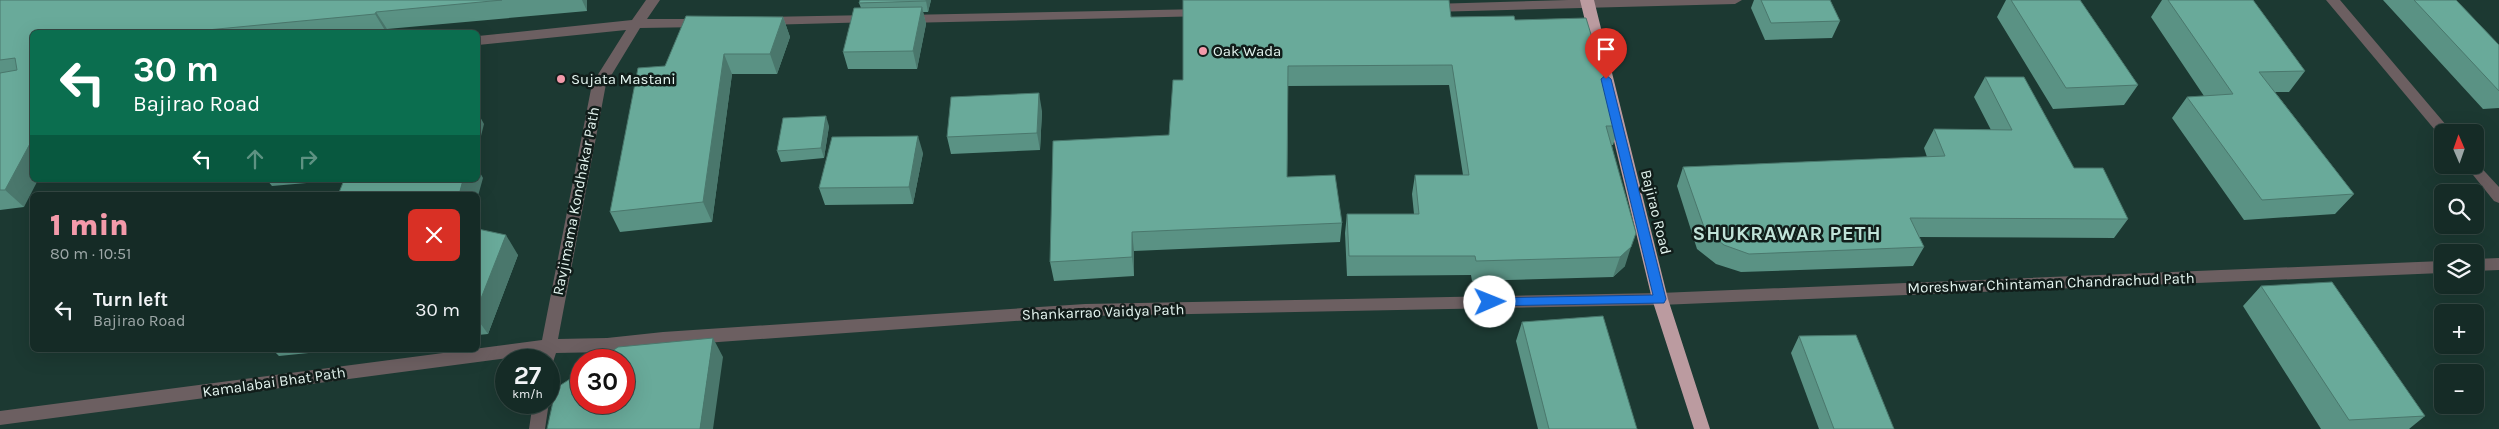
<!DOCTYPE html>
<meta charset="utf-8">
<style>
body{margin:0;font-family:Karla,sans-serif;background:#223732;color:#f1f3f6;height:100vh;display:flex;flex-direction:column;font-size:19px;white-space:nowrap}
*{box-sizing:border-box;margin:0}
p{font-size:16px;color:#9da7a7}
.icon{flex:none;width:28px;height:28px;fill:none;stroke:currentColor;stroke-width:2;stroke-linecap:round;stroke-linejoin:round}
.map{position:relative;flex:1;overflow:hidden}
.sheet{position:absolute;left:30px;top:192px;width:450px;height:160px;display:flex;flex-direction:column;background:#152b26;border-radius:8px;box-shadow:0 5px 20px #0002,0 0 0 1px #344743}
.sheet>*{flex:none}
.guide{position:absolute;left:30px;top:30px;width:450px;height:152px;border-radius:8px;box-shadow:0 5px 20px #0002,0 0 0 1px #344743;background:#0b6e4f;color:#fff;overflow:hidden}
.needle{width:32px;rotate:358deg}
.tools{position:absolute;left:2434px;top:124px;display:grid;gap:10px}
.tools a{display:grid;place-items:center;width:50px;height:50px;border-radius:8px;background:#152b26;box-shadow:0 5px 20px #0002,0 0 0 1px #344743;font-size:25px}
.speed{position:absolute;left:495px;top:349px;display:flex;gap:10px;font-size:25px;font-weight:700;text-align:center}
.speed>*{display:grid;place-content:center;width:65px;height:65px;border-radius:50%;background:#152b26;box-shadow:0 5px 20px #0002,0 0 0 1px #344743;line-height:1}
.speed small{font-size:12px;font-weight:400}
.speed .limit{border:8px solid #d22;background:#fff;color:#111}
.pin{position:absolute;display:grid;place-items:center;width:42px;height:42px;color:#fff;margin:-51px -21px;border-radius:50% 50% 50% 0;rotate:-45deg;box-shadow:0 0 5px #0007}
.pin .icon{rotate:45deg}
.me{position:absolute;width:55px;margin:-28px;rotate:89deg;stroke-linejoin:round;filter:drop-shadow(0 0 4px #0008)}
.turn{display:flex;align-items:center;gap:18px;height:105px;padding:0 20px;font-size:22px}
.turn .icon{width:65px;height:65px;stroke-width:2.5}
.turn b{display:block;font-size:35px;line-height:42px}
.lanes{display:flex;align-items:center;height:48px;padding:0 20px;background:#0003;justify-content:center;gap:25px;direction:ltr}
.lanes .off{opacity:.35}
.round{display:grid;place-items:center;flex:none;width:52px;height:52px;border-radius:8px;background:#223732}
.headline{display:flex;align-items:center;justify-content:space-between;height:85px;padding:0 20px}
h1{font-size:30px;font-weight:800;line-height:38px;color:#f39aaa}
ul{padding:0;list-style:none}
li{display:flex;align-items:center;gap:15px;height:65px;padding:0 20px}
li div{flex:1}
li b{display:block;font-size:19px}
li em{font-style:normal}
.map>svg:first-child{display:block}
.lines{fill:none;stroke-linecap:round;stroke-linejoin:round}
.street{fill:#6c5f61;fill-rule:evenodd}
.highway{fill:#bb9ba0;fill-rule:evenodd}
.wall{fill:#5a9284}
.shaded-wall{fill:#4a776c}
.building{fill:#69aa9a;stroke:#4a776c}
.route{fill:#1a73e8;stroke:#114b97}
.poi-dot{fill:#f39aaa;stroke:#111d1a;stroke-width:2}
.labels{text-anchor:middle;stroke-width:5;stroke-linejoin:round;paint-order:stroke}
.poi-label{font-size:15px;fill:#e3f4ef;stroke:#111d1a;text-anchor:start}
.street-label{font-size:15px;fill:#e3f4ef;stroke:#111d1a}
.district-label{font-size:20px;font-weight:bold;letter-spacing:1px;fill:#c1e3d9;stroke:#111d1a}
</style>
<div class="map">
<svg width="2499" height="429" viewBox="0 0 2499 429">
<rect width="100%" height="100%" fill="#1c3932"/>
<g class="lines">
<path class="street" d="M 646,0 L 660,0 L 647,19 L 703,19 L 710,23 L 703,27 L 640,28 L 606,84 L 558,339 L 607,338 L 663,332 L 1085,304 L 1660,293 L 2442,261 L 2442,273 L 1660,305 L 1085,316 L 663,346 L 607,352 L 556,353 L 552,365 L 549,366 L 549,360 L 538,360 L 539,354 L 0,425 L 0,411 L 542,340 L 592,84 L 626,30 L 478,45 L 478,36 L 632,20 Z
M 1568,0 L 1742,0 L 1735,4 L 1431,12 L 1424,8 L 1431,4 Z
M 2326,0 L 2340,0 L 2452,132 L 2442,132 L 2442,136 L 2440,136 Z
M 1203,9 L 1210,13 L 1208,16 L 904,23 L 897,19 L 904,15 Z
M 871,15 L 876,16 L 878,19 L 876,22 L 764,25 L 757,21 L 764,17 Z
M 2475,161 L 2499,187 L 2499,203 L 2494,201 L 2465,165 L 2475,165 Z
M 2499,258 L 2499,270 L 2475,271 L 2475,259 Z
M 549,401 L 549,402 L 545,429 L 529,429 L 533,402 Z"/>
<path class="highway" d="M 1580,0 L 1594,0 L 1668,299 L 1710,429 L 1694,429 L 1652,299 Z"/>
</g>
<path class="wall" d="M 0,0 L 587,0 L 587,11 L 387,29 L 386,32 L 32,32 L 24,207 L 0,210 Z
M 931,0 L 928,12 L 923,12 L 926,24 L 917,69 L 848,69 L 843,52 L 861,8 L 859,3 Z
M 1754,0 L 1830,0 L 1840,21 L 1832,38 L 1765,40 L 1751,8 Z
M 2006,0 L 2080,0 L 2138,85 L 2124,105 L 2053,109 L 1997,17 Z
M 2162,0 L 2253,0 L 2305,71 L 2289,92 L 2275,92 L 2354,194 L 2335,214 L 2244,220 L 2172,118 L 2187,97 L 2204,96 L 2151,17 Z
M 2383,0 L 2456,0 L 2499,45 L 2499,108 L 2483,109 Z
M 783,17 L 790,37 L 777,74 L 732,74 L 712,222 L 620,232 L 610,212 L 665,66 Z
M 1451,17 L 1515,20 L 1619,126 L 1613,145 L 1612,145 L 1625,266 L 1613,277 L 1472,281 L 1471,275 L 1347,276 L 1345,233 L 1347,214 L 1414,214 L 1412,194 L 1415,175 L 1463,175 L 1449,85 L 1288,86 L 1287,177 L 1342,223 L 1340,242 L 1134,251 L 1134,276 L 1054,281 L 1050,262 L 1169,135 L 1183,80 Z
M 1985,77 L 2074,168 L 2128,219 L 2114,238 L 1919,237 L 1924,247 L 1913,266 L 1741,272 L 1716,264 L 1697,249 L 1677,186 L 1683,167 L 1927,157 L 1924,148 L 1934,129 L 1991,130 L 1974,97 Z
M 1042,111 L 1040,150 L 951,154 L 947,137 Z
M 829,126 L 824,158 L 781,162 L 777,151 Z
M 923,153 L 913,204 L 825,205 L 819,188 Z
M 267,180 L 341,180 L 272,186 Z
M 478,229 L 518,255 L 488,334 L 478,335 Z
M 2261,286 L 2425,416 L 2409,429 L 2321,429 L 2243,306 Z
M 1522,322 L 1637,429 L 1538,429 L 1516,341 Z
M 1799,336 L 1894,429 L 1819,429 L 1791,353 Z
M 273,350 L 338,350 L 279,356 Z"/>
<path class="shaded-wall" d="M 582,0 L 587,0 L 587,11 Z
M 926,0 L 931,0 L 928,12 L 926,1 Z
M 922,7 L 926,24 L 917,69 L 913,51 Z
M 376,12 L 387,29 L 386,32 L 375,14 Z
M 783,17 L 790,37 L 777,74 L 770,54 Z
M 724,54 L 732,74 L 712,222 L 703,202 Z
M 1039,93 L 1042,111 L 1040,150 L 1037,133 Z
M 478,113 L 484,124 L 478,148 Z
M 826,116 L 829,126 L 824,158 L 821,148 Z
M 918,136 L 923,153 L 913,204 L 909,187 Z
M 32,140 L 32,180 L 38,180 L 24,207 L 5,190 Z
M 478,169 L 483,178 L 478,196 L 478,195 L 459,195 L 463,180 L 478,180 Z
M 1132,232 L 1134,251 L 1134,276 L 1132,257 Z
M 506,235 L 518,255 L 488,334 L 478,320 L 478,306 Z
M 1631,247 L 1625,266 L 1613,277 L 1620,257 Z
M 713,338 L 723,357 L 713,429 L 700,429 Z"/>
<path class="building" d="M 0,0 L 502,0 L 376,12 L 375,14 L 186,32 L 32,32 L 32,140 L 5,190 L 0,190 L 0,73 L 17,70 L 15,58 L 0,60 Z
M 860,0 L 926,0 L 926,1 L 859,3 Z
M 1183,0 L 1449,0 L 1451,17 L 1514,16 L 1515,20 L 1586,18 L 1619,126 L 1606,126 L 1636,233 L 1631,247 L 1620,257 L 1476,261 L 1475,256 L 1349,256 L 1347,214 L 1419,214 L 1415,175 L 1469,175 L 1452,65 L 1288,66 L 1287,177 L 1335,175 L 1342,223 L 1132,232 L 1132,257 L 1050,262 L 1053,141 L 1169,135 L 1173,80 L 1183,80 Z
M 1761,0 L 1830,0 L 1840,21 L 1771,23 Z
M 2011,0 L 2080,0 L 2138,85 L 2066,88 Z
M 2168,0 L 2253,0 L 2305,71 L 2259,72 L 2354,194 L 2262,200 L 2187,97 L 2233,94 Z
M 2414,0 L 2456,0 L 2499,45 L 2499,91 Z
M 922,7 L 913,51 L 843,52 L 854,8 Z
M 686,16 L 783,17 L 770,54 L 724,54 L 703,202 L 610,212 L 638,68 L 665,66 Z
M 1985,77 L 2024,77 L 2074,168 L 2103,168 L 2128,219 L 1910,218 L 1924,247 L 1749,254 L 1724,245 L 1705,230 L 1683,167 L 1945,156 L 1934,129 L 2012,130 Z
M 1039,93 L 1037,133 L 947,137 L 951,97 Z
M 826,116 L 821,148 L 777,151 L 783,118 Z
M 918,136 L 909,187 L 819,188 L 832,137 Z
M 344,180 L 463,180 L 459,195 L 338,195 Z
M 478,229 L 506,235 L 478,306 Z
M 2332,282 L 2425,416 L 2349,420 L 2261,286 Z
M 1603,316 L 1637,429 L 1549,429 L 1522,322 Z
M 1856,335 L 1894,429 L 1834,429 L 1799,336 Z
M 713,338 L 700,429 L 547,429 L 556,388 L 581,372 L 581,402 L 624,402 L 624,360 L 599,360 L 618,347 Z"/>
<path class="route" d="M 1606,75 L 1611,79 L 1666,299 L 1664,303 L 1486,306 L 1484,302 L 1490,298 L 1653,295 L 1601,79 Z"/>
<g class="poi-dot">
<circle cx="1203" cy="51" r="5"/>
<circle cx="561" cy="79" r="5"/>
</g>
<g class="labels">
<g class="poi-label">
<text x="1213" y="56">Oak Wada</text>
<text x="571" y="84">Sujata Mastani</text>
</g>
<g class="street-label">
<text transform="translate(576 201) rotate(-79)" y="5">Ravjimama Kondhakar Path</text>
<text transform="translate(1656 212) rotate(76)" y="5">Bajirao Road</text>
<text transform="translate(2051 283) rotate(-2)" y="5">Moreshwar Chintaman Chandrachud Path</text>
<text transform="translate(1103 312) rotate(-2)" y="5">Shankarrao Vaidya Path</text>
<text transform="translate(274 382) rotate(-8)" y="5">Kamalabai Bhat Path</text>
</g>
<g class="district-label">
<text x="1787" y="240">SHUKRAWAR PETH</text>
</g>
</g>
</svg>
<div class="tools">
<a><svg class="needle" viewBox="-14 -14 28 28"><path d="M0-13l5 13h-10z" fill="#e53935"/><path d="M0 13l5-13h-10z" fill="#9da7a7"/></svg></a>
<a><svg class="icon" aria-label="search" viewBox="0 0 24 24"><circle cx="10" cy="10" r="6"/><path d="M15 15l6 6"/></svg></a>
<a><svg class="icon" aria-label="layers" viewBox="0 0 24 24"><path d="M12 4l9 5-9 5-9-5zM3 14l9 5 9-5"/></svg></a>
<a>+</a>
<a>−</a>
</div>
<div class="speed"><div>27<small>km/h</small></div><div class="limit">30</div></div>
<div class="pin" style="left:1606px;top:79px;background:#d93025"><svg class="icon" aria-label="arrive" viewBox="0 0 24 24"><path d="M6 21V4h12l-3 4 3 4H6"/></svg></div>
<svg class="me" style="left:1490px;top:302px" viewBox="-20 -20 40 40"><circle r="19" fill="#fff"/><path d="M0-13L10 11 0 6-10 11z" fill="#1a73e8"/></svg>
<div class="guide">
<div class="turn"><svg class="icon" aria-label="left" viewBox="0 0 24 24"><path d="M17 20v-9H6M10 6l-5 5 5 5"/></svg><div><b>30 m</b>Bajirao Road</div></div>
<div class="lanes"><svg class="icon" aria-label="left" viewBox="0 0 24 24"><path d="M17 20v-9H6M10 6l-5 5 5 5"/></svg><svg class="icon off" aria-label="ahead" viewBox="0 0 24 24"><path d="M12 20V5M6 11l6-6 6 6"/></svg><svg class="icon off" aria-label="right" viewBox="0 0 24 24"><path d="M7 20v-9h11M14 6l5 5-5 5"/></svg></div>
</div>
<section class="sheet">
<div class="headline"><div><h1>1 min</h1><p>80 m · 10:51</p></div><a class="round" style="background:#d93025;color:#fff"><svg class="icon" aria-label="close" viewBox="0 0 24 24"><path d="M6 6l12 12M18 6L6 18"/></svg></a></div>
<ul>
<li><svg class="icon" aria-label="left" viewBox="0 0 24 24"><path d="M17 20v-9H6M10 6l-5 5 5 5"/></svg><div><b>Turn left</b><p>Bajirao Road</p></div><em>30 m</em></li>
</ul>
</section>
</div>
